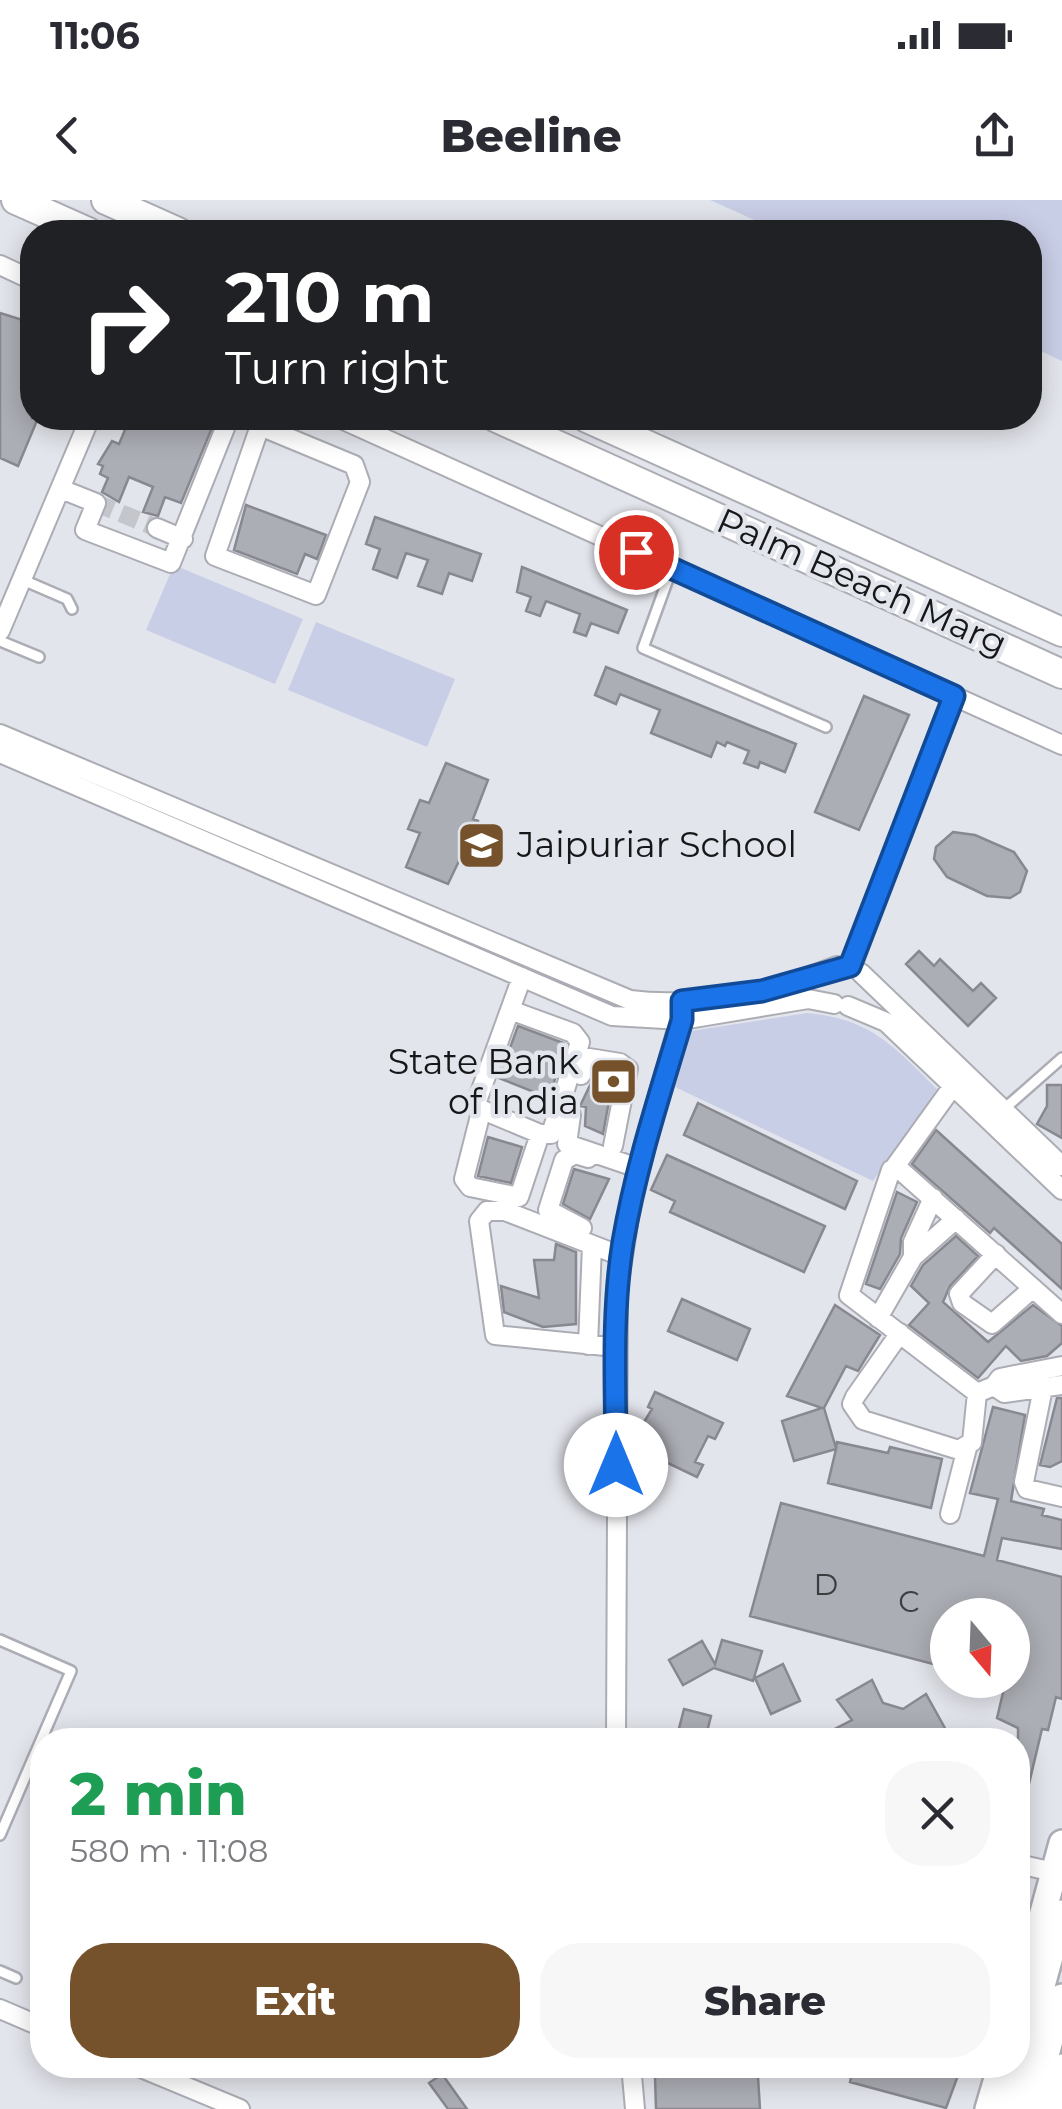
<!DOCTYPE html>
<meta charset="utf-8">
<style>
body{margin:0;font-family:Montserrat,sans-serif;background:#f7f7f7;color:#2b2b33;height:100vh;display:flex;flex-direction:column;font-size:38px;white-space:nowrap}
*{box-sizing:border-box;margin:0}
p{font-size:32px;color:#7c7c81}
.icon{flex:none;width:55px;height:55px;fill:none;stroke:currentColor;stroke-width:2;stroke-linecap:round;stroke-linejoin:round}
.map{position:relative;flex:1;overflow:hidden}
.drawer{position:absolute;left:30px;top:1528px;width:1000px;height:350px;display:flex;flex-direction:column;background:#fff;border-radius:40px;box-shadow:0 5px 25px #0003}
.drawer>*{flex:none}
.hud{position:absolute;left:20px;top:20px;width:1022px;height:210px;border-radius:40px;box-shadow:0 5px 25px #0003;background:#202124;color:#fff;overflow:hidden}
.needle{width:65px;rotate:161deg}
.tools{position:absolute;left:930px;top:1398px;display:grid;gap:20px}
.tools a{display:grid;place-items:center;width:100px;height:100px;border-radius:50%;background:#fff;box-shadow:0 5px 25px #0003;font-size:50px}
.pin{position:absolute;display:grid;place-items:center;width:85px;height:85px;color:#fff;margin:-42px;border:5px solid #fff;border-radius:50%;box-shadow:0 2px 10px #0007}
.me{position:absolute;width:110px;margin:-55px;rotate:0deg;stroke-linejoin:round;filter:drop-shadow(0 0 8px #0008)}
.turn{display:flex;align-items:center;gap:35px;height:210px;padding:0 40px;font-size:45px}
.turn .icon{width:130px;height:130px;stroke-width:2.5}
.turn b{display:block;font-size:70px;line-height:85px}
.round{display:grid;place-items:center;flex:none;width:105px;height:105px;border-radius:40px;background:#f7f7f7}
.head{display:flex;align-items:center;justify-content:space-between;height:170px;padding:0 40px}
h1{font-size:60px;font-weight:800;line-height:75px;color:#1e9e55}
.primary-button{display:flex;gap:20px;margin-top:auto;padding:20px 40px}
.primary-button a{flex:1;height:115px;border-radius:40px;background:#75522b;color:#fff;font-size:40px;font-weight:800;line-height:115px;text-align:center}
.primary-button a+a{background:#f7f7f7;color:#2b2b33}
.status{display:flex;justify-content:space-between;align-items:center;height:70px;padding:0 50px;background:#fff;direction:ltr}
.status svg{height:28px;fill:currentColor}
header{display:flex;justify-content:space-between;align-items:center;height:130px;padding:0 40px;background:#fff;font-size:45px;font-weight:800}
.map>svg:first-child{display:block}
.green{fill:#c9cee7}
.building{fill:#acaeb5;stroke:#888990;stroke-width:2.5}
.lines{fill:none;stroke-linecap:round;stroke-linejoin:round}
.minor-tunnel{stroke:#c4c6cc;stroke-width:18;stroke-dasharray:18 9;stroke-linecap:butt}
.service-casing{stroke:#acadb4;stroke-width:14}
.minor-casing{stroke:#acadb4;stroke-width:22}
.secondary-casing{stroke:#acadb4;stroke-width:30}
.primary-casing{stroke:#acadb4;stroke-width:32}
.service{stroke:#fff;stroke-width:9}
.minor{stroke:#fff;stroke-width:18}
.secondary{stroke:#fff;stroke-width:25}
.primary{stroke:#fff;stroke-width:28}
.route-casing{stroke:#114b97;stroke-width:25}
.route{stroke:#1a73e8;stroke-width:18}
.labels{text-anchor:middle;stroke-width:9;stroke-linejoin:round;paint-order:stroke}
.number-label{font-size:30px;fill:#3c3d40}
.street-label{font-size:35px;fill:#161719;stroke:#e3e5ec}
.poi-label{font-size:35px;fill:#161719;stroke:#e3e5ec;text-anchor:start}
</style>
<div class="status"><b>11:06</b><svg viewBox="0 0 49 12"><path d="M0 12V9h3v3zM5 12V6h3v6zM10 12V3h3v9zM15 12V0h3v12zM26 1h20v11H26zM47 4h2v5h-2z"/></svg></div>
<header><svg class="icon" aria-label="back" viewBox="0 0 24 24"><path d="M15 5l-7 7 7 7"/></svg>Beeline<svg class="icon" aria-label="share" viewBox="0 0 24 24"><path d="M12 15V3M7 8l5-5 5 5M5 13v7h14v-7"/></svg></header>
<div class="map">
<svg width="1062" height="1909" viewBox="0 0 1062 1909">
<rect width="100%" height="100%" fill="#e3e5ec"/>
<path class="green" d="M 710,0 L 1062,0 L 1062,161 L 1030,146 L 1030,32 L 781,32 Z
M 174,365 L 303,419 L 275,484 L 146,430 Z
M 316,422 L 455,479 L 427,547 L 288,490 Z
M 807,813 C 872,819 893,846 937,889 L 873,981 L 675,887 L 691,831 Z"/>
<path class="building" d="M 0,113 L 32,123 L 32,218 L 38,218 L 18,266 L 0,258 Z
M 130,218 L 216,218 L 181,303 L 165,297 L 158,316 L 143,312 L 153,287 L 129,277 L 119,302 L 102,292 L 108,278 L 100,274 L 103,266 L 98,264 L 112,241 L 119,244 Z
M 246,305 L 326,335 L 317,359 L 305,354 L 297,374 L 234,350 Z
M 375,317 L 481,354 L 472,381 L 449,373 L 442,394 L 418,386 L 428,360 L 406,353 L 397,378 L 373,369 L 380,349 L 366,344 Z
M 522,367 L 627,410 L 618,433 L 591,423 L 586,436 L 574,432 L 580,414 L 546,401 L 540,416 L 526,411 L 531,397 L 517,392 Z
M 606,467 L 796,544 L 785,572 L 760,562 L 758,568 L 744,563 L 749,551 L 727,542 L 725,546 L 717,542 L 711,557 L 651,533 L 660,510 L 620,494 L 616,504 L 595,495 Z
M 864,496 L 909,515 L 859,630 L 815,612 Z
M 446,563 L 488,580 L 473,619 L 478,621 L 448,684 L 406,667 L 420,633 L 408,629 L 420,600 L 429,603 Z
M 953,632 L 975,635 L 1014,652 L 1027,671 L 1020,692 L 1010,698 L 987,696 L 947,677 L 934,659 L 936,647 Z
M 919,751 L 934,766 L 940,759 L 973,791 L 981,783 L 996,798 L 968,826 L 906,764 Z
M 518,826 L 566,844 L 549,898 L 499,878 Z
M 606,878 L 613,879 L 603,934 L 585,926 L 586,907 L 580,906 L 593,879 L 605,882 Z
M 1047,885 L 1062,885 L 1062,938 L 1037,924 L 1047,906 Z
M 698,903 L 857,981 L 845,1009 L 684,935 Z
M 936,930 L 1062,1044 L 1062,1089 L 994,1028 L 990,1033 L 912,964 Z
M 488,937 L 522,947 L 511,983 L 478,976 Z
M 667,955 L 825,1026 L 804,1072 L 670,1012 L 675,1001 L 651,990 Z
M 574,969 L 609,979 L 590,1019 L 563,1004 Z
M 897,992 L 917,1002 L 901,1038 L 900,1054 L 880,1089 L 866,1084 Z
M 956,1036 L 978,1056 L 950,1086 L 943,1102 L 988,1142 L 1033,1105 L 1062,1126 L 1062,1143 L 1047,1156 L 1021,1161 L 1006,1146 L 978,1178 L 909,1125 L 929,1103 L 911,1086 L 923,1065 Z
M 556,1044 L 576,1052 L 576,1124 L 543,1127 L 504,1112 L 501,1086 L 539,1098 L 534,1060 L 554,1060 Z
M 682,1099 L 750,1129 L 737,1160 L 668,1131 Z
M 835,1105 L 880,1135 L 858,1171 L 846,1166 L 824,1208 L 836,1248 L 837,1242 L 888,1253 L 890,1247 L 942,1259 L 931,1308 L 828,1283 L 836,1249 L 794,1261 L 782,1221 L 822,1208 L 787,1196 Z
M 655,1192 L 723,1223 L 715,1239 L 708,1236 L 695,1262 L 703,1265 L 697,1277 L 630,1245 L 652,1209 L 648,1207 Z
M 1057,1198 L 1062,1198 L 1062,1261 L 1050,1267 L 1040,1265 Z
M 993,1207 L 1025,1215 L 1011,1301 L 1044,1309 L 1042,1315 L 1062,1320 L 1062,1349 L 1002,1338 L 997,1360 L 1062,1377 L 1062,1499 L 1056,1497 L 1048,1530 L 1042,1529 L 1022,1613 L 1018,1612 L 1018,1528 L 997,1518 L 1006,1480 L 1012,1480 L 1012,1415 L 948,1415 L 948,1468 L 750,1416 L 781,1303 L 984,1356 L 998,1299 L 970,1293 Z
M 722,1440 L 762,1451 L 753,1481 L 714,1468 L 683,1485 L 669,1460 L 702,1441 L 715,1464 Z
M 783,1464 L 800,1501 L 771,1514 L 755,1478 Z
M 872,1480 L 883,1503 L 903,1509 L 926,1494 L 946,1530 L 929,1540 L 813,1540 L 852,1520 L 837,1500 Z
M 684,1509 L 711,1516 L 705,1540 L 676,1540 Z
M 675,1865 L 758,1877 L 760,1909 L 656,1909 L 655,1877 Z
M 854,1865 L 942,1865 L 960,1870 L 946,1908 L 850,1882 Z
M 442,1874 L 467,1909 L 448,1909 L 429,1883 Z"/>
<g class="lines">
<path class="minor-tunnel" d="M 96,303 L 157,328"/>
<defs>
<path id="service" d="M 672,368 L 643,448 L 826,527
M 23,380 L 67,399 L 72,409
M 0,441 L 39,457
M 1004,909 L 1062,858
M 0,1440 L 71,1471 L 0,1635
M 0,1771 L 16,1778"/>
<path id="minor" d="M 0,65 L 32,80
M 339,218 L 1062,545
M 260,226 L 354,265 L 360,282 L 316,395 L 215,356 Z
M 61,289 L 96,303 L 85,330 L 171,363 L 229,218
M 157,328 L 183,339
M 0,431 L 90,218
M 0,534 L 630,800 C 700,809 773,791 837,766
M 0,553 L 612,816 L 682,820 L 808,799 L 834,804
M 850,765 L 954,496
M 861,773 L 1062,966
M 848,806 L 886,822 L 1062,990
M 510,810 L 573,833 L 580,842 L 551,934 L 540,934 L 478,908 L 477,901 L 522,777
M 581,875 L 589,858 L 620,863 L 628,869 L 613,946
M 481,912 L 464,979 L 470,987 L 519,997 L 540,934
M 571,915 L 567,944 L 638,968
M 894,968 L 953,886
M 933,998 L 913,1042 L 913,1057 L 956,1019
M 582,1028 L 548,1010 L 564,960 L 575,954 L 588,958
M 996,1054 L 959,1094 L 962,1103 L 992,1124 L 1033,1088
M 878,1118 L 913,1057
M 900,1133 L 855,1197 L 852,1204 L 863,1220 L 959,1250 L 972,1242 L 977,1193
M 588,1145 L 592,1045
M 615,1147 L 495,1135 L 479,1021 L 487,1011 L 505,1011 L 621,1056
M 994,1186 L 1004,1193 L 1062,1185
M 1043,1188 L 1024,1282 L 1027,1289 L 1062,1297
M 977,1193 L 849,1095 L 891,970 L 899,969 L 1062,1114
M 977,1193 L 994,1186 L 1000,1178 L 1062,1166
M 950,1314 L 967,1248
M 616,1540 L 618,1088 L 636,972 L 682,812
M 1018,1664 L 1054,1672
M 0,1809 L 42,1827
M 134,1865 L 240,1909
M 631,1865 L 635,1909"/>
<path id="secondary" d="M 1018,1804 L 1062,1643
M 988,1909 L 1001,1865
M 1008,1909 L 1062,1713
M 1031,1909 L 1062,1797
M 1050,1909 L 1062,1867"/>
<path id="primary" d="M 16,0 L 88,32
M 106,0 L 178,32
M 497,218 L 1062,474
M 587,218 L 1062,432"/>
</defs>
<use href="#service" class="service-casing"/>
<use href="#minor" class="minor-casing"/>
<use href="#secondary" class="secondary-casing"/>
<use href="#primary" class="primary-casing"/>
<use href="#service" class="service"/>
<use href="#minor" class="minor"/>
<use href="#secondary" class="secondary"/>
<use href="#primary" class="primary"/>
</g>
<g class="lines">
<defs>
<path id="route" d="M 616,1265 C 616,1191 611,1116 623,1042 C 636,966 660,894 682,820 L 682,801 L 762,791 L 850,766 L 954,496 L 636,352"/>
</defs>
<use href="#route" class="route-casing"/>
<use href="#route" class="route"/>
</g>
<defs>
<symbol id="school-square" viewBox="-11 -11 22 22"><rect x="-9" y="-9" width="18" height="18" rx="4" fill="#75522b" stroke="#e3e5ec"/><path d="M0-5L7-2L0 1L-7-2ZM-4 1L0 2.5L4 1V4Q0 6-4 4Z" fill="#fff"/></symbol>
<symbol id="bank-square" viewBox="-11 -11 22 22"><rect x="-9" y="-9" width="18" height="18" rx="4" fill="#75522b" stroke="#e3e5ec"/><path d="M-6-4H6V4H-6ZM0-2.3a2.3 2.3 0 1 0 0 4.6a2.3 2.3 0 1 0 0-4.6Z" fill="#fff"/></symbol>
</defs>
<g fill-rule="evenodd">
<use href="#school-square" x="454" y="618" width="55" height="55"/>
<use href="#bank-square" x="586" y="854" width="55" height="55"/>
</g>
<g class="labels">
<g class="number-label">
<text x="826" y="1395">D</text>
<text x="909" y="1412">C</text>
</g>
<g class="street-label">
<text transform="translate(862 382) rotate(24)" y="12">Palm Beach Marg</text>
</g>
<g class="poi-label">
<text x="517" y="657">Jaipuriar School</text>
<text x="579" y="874" text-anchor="end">State Bank<tspan x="579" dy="40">of India</tspan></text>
</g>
</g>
</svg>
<div class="tools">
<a><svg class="needle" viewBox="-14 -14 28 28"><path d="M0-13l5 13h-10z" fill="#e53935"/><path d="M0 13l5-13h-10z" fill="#7c7c81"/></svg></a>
</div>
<div class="pin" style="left:636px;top:352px;background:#d93025"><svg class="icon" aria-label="arrive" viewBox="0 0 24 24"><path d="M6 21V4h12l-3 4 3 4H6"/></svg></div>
<svg class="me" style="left:616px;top:1265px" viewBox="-20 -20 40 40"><circle r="19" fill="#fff"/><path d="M0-13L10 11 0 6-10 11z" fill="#1a73e8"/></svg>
<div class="hud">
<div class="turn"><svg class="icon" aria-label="right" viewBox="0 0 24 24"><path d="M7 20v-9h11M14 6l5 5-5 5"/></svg><div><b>210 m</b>Turn right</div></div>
</div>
<section class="drawer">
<div class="head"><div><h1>2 min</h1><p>580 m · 11:08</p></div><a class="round"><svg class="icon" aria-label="close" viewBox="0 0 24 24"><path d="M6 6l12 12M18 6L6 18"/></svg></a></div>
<div class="primary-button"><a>Exit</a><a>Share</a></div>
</section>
</div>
